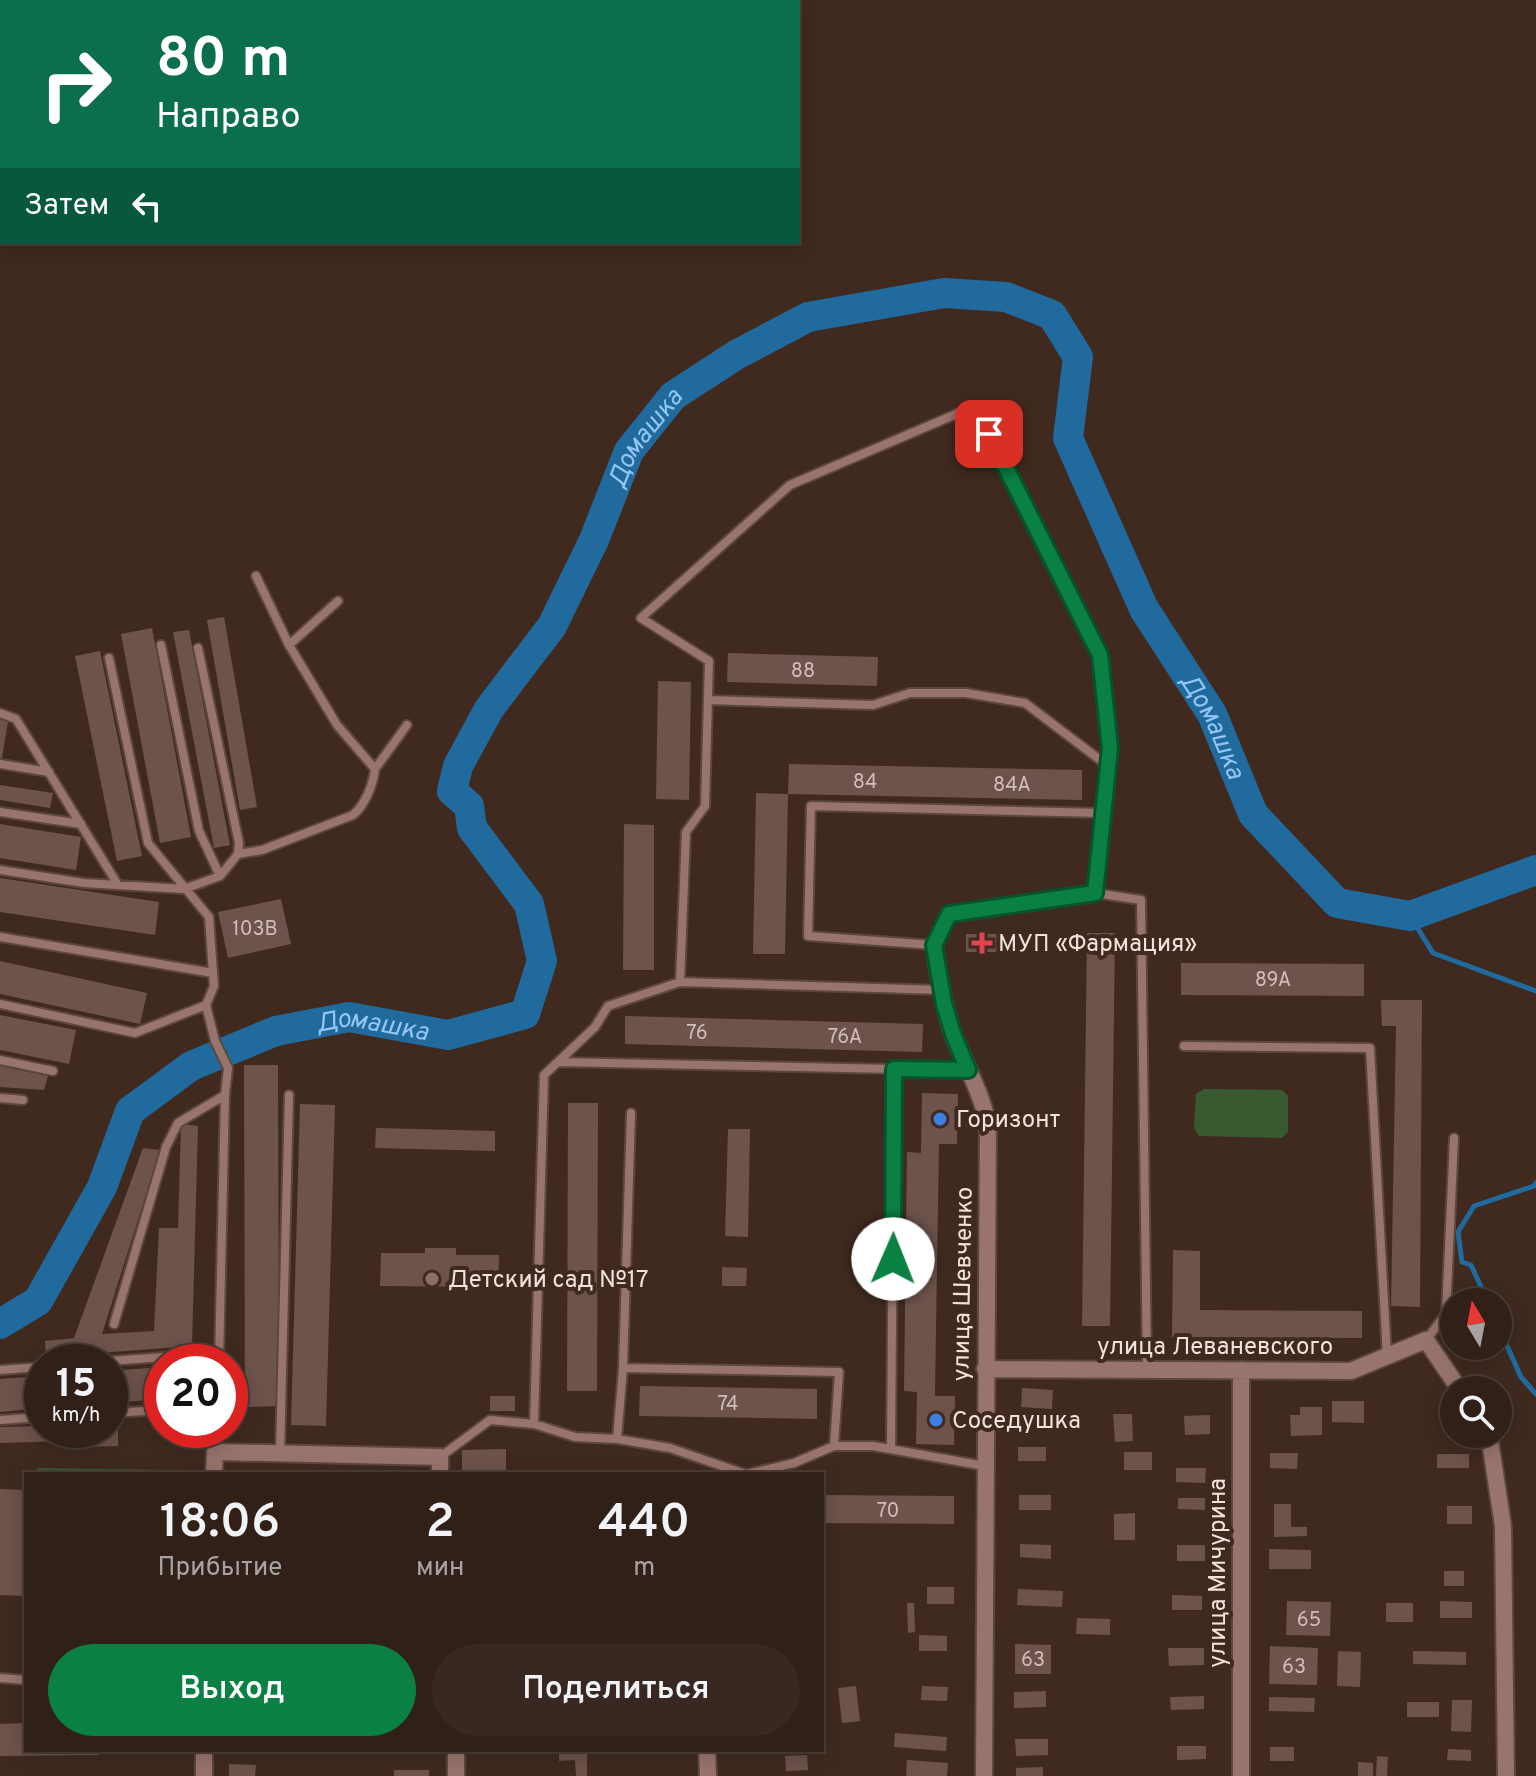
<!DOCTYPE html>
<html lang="ru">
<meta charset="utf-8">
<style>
body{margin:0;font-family:Overpass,sans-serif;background:#382821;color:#f1f3f6;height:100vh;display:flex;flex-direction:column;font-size:30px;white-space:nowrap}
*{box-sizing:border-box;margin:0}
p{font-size:26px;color:#a8a3a2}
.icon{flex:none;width:44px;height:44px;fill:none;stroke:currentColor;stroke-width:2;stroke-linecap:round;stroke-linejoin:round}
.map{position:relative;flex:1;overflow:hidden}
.sheet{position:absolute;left:24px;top:1472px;width:800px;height:280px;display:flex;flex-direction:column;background:#302018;border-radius:0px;box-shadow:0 4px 20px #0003,0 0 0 2px #4b3e37}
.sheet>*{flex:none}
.guide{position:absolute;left:0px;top:0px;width:800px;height:244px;box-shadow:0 4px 20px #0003,0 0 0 2px #4b3e37;background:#0b6e4f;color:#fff;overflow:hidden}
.needle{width:52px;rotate:350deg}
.fabs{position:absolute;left:1440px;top:1288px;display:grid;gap:16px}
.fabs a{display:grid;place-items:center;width:72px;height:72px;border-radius:50%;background:#302018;box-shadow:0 4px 20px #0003,0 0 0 2px #4b3e37;font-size:40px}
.speed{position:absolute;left:24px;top:1344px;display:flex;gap:16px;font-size:40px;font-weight:700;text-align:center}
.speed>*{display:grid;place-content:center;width:104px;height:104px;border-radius:50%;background:#302018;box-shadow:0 4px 20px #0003,0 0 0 2px #4b3e37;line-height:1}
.speed small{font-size:20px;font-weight:400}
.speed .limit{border:12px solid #d22;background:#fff;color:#111}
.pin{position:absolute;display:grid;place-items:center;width:68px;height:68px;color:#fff;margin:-34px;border-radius:16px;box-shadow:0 4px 12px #0006}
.me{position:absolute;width:88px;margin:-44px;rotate:1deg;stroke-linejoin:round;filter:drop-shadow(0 0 6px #0008)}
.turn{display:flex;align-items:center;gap:28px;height:168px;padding:0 24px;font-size:36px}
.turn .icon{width:104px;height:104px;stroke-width:2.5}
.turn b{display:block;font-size:56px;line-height:68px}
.then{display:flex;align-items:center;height:76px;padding:0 24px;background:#0003;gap:16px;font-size:30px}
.eta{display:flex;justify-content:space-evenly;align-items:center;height:136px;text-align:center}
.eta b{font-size:48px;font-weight:600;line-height:56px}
.primary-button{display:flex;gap:16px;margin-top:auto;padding:16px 24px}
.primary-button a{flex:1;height:92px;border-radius:48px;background:#0b8043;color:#fff;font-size:32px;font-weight:600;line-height:92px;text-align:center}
.primary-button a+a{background:#382821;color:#f1f3f6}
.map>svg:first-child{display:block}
.green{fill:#395a30}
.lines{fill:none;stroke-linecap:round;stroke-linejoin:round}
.stream{stroke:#216a9e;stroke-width:5}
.river{stroke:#216a9e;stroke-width:30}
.building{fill:#6d534c}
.lane-casing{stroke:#5c473e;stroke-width:12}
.street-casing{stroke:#5c473e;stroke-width:20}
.lane{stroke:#99746d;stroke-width:8}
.street{stroke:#99746d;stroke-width:16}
.route-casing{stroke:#07532c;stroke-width:20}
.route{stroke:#0b8043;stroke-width:14}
.health-dot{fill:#e0444e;stroke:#402a20;stroke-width:3}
.shop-dot{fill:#3f7fe0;stroke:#402a20;stroke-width:3}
.education-dot{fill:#8d6e63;stroke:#402a20;stroke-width:3}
.labels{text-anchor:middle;stroke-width:8;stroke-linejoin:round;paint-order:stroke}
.number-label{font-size:20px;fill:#d0beb8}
.poi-label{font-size:24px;fill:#f1e2dc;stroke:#402a20;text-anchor:start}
.street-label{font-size:24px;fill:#f1e2dc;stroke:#402a20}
.water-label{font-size:26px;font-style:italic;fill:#92c7f3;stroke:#402a20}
</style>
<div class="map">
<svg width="1536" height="1776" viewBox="0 0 1536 1776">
<rect width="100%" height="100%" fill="#402a20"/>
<path class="green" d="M 1204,1089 L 1282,1090 L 1288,1096 L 1288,1132 L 1282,1138 L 1199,1136 L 1194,1128 L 1196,1094 Z
M 37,1468 L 174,1470 L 174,1474 L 37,1474 Z"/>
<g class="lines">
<path class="stream" d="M 1410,916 L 1433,953 L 1536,991
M 1488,1302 L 1471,1265 L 1462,1262 L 1458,1232 L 1474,1206 L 1534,1186 L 1536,1183
M 1498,1326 L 1521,1377 L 1536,1394"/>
<path class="river" id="s1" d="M 0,1324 L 38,1301 L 102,1187 L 130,1111 L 191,1066 L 276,1031 L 349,1017 L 448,1035 L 525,1014 L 542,961 L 529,904 L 472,828 L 469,806 L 452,791 L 458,766 L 489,709 L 552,626 L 594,540 L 629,451 L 673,396 L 736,355 L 808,317 L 944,293 L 1006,297 L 1052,315 L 1078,357 L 1068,438 L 1144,609 L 1212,714 L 1253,814 L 1337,903 L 1410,916 L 1536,870"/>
</g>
<path class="building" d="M 224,617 L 257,807 L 240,810 L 207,620 Z
M 152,628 L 191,837 L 160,843 L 121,634 Z
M 189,630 L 230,845 L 214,848 L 173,632 Z
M 100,651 L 142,856 L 117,861 L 75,656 Z
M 728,653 L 878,657 L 877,686 L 727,682 Z
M 658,681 L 691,682 L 689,800 L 656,799 Z
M 0,719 L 8,721 L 2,758 L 0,758 Z
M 789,764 L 1082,770 L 1082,800 L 788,794 Z
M 0,785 L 53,793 L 50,808 L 0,800 Z
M 756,793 L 788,794 L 785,954 L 753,954 Z
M 0,824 L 81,837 L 76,870 L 0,858 Z
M 624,824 L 654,825 L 654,970 L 623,970 Z
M 0,878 L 159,902 L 155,935 L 0,912 Z
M 281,899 L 291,944 L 228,958 L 218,912 Z
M 1087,933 L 1115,933 L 1110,1326 L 1082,1326 Z
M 966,934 L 998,934 L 998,952 L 966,952 Z
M 0,961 L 147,993 L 140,1024 L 0,994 Z
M 1181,963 L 1364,964 L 1364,996 L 1181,995 Z
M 1381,1000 L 1422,1000 L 1420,1307 L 1391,1306 L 1396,1026 L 1382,1026 Z
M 0,1015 L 76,1030 L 69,1064 L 0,1050 Z
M 625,1016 L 923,1024 L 922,1052 L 625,1044 Z
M 244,1065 L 278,1065 L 279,1406 L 245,1407 Z
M 0,1066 L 48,1076 L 44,1090 L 0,1087 Z
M 922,1093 L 958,1094 L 957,1144 L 939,1144 L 935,1392 L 935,1396 L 955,1396 L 954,1445 L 916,1444 L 917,1392 L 904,1391 L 907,1152 L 921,1153 Z
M 568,1103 L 598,1103 L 597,1391 L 567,1391 Z
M 300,1104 L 335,1105 L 326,1426 L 291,1425 Z
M 181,1124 L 198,1126 L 192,1346 L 46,1357 L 45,1341 L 74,1338 L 143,1148 L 160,1150 L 102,1334 L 154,1331 L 159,1228 L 178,1228 Z
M 376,1128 L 495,1131 L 495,1151 L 375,1148 Z
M 728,1129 L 750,1129 L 748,1237 L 725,1236 Z
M 425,1248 L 456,1248 L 456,1255 L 499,1255 L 498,1287 L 380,1286 L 381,1253 L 425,1253 Z
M 1173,1250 L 1200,1251 L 1200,1310 L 1362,1311 L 1362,1338 L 1172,1337 Z
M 722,1267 L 747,1268 L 746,1286 L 722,1286 Z
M 162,1367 L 162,1399 L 110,1403 L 110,1371 Z
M 42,1376 L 42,1408 L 0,1412 L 0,1379 Z
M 640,1386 L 817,1389 L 817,1419 L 639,1416 Z
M 1022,1388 L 1053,1390 L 1052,1409 L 1021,1407 Z
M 490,1396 L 515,1396 L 515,1411 L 490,1411 Z
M 1332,1401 L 1364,1401 L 1364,1423 L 1332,1422 Z
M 1300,1407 L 1322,1407 L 1322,1435 L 1291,1436 L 1290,1415 L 1300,1415 Z
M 1113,1414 L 1132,1414 L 1133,1441 L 1115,1442 Z
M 1210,1415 L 1210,1434 L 1185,1435 L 1184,1416 Z
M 118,1419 L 118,1446 L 75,1447 L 74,1430 L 110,1430 L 110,1420 Z
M 42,1426 L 42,1430 L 66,1430 L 66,1441 L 0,1443 L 0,1427 Z
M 1018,1447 L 1046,1447 L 1046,1461 L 1018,1461 Z
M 506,1449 L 506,1474 L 462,1474 L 462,1450 Z
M 1124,1452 L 1152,1452 L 1152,1470 L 1124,1470 Z
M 1270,1453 L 1298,1453 L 1297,1469 L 1270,1468 Z
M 1437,1454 L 1469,1454 L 1469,1468 L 1437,1468 Z
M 1176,1468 L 1206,1468 L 1205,1483 L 1176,1482 Z
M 0,1489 L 26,1490 L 24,1585 L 26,1585 L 26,1596 L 0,1595 Z
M 822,1495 L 954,1496 L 954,1524 L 822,1523 Z
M 1019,1495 L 1051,1495 L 1051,1510 L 1019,1510 Z
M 1178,1498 L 1205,1498 L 1205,1510 L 1178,1509 Z
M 1274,1504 L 1291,1504 L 1291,1527 L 1307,1527 L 1307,1536 L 1274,1537 Z
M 1447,1506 L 1472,1506 L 1472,1524 L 1447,1524 Z
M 1135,1513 L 1135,1540 L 1114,1540 L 1114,1514 Z
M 1020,1544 L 1051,1545 L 1051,1559 L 1020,1557 Z
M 1177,1545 L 1205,1545 L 1205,1561 L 1177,1561 Z
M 1269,1549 L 1311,1550 L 1311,1569 L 1269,1569 Z
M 1444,1571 L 1464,1571 L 1464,1586 L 1444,1586 Z
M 927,1587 L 954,1587 L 954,1604 L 927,1604 Z
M 1018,1589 L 1063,1591 L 1062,1607 L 1017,1605 Z
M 1172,1595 L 1202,1596 L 1202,1610 L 1172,1610 Z
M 1287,1601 L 1331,1602 L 1330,1636 L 1286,1635 Z
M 1440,1601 L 1472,1602 L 1472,1618 L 1440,1618 Z
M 907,1603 L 914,1603 L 915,1632 L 908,1633 Z
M 1386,1603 L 1413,1603 L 1413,1622 L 1386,1622 Z
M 1077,1618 L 1110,1619 L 1110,1635 L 1076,1634 Z
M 919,1635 L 947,1636 L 947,1651 L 919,1651 Z
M 1015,1644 L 1051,1645 L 1051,1674 L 1015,1674 Z
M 1270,1646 L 1318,1648 L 1317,1685 L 1269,1684 Z
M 1168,1648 L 1204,1648 L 1204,1665 L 1169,1666 Z
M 1338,1651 L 1361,1652 L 1360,1687 L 1337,1686 Z
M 1413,1651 L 1466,1652 L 1466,1665 L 1413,1664 Z
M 856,1686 L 860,1721 L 842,1723 L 838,1688 Z
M 922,1686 L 948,1687 L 947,1701 L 921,1700 Z
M 1046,1691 L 1046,1707 L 1014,1708 L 1014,1692 Z
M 1204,1696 L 1204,1709 L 1171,1710 L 1170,1697 Z
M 1269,1697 L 1315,1698 L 1314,1712 L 1269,1711 Z
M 1452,1700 L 1472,1700 L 1471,1732 L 1451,1731 Z
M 1407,1702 L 1439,1702 L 1439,1717 L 1407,1717 Z
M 26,1723 L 26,1750 L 99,1750 L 99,1755 L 0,1756 L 0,1724 Z
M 895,1733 L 947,1737 L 946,1751 L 894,1747 Z
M 1015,1739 L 1048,1739 L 1048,1755 L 1016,1756 Z
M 1177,1746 L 1206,1746 L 1206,1759 L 1177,1760 Z
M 1270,1747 L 1294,1747 L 1294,1761 L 1270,1761 Z
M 1448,1749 L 1471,1750 L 1471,1761 L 1447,1760 Z
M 559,1750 L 587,1750 L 587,1776 L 576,1776 L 575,1760 L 559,1761 Z
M 807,1755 L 808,1770 L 786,1771 L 785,1756 Z
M 1377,1756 L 1388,1757 L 1387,1776 L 1376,1776 Z
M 907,1760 L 948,1763 L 947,1776 L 906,1776 Z
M 1358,1762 L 1373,1763 L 1373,1776 L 1358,1776 Z
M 229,1764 L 256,1765 L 255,1776 L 229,1776 Z
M 1043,1767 L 1043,1776 L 1016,1776 L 1016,1768 Z
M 394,1770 L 429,1770 L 429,1776 L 394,1776 Z"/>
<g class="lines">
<defs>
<path id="lane" d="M 161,645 L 199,831 L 220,876
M 289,645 L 338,601
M 109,658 L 148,843 L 209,917 L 214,986 L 206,1005 L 215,1041 L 228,1068 L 225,1095 L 219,1362
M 708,700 L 873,705 L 910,693 L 966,693 L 1025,703 L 1108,766
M 0,713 L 16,719 L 118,885
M 0,764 L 49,772
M 375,769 L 407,725
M 0,812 L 81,824
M 1103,813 L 811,806 L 808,936 L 934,945 L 949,914 L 1095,893 L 1141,900 L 1147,1369
M 238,854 L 262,850 L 353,815 C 365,805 373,785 375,769 L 337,725 L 289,645 L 256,576
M 0,870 L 84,883 L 184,889 L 220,876 L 238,854 L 239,843 L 198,648
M 0,937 L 213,973
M 942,990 L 680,982 L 686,832 L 705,806 L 709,661 L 641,618 L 790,485 L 975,406 L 1100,655 L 1110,748 L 1095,893
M 0,1004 L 135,1033 L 206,1005
M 1184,1046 L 1370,1048 L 1387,1356
M 0,1060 L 53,1071
M 558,1062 L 894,1069 L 891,1449
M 894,1069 L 968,1070
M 0,1098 L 23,1100
M 631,1113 L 623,1368 L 839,1372 L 834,1446
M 114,1324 L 166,1147 L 178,1123 L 225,1095
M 1426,1340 L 1446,1314 L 1454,1138
M 96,1362 L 219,1353
M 0,1370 L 42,1367
M 110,1413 L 162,1410
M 0,1420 L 42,1417
M 534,1424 L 575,1437 L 617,1439 L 670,1448 L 745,1474
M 617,1439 L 623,1368
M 215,1452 L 216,1430
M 280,1453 L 289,1095
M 440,1457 L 490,1420 L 534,1424 L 544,1075 L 595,1027 L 608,1006 L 680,982
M 747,1474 L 794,1463 L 834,1446 L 873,1446 L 985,1466
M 0,1678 L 26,1680"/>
<path id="street" d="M 934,945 C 939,976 943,1007 954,1037 C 966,1066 981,1092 988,1124 L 984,1776
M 985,1369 L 1351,1371 L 1426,1340 L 1460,1390
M 1489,1434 L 1503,1526 L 1506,1776
M 214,1474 L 215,1452 L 440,1457 L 440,1474
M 456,1750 L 456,1776
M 707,1750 L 708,1776
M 204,1776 L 204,1750
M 1241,1776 L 1241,1370"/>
</defs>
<use href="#lane" class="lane-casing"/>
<use href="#street" class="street-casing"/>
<use href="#lane" class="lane"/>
<use href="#street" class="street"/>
</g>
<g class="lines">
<defs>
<path id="route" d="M 893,1259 L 894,1069 L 968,1070 L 953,1034 L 944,1004 L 934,945 L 949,914 L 1095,893 L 1110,748 L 1100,655 L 989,434"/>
</defs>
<use href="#route" class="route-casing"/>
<use href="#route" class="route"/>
</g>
<path class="health-dot" d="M978 931h8v8h8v8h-8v8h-8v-8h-8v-8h8z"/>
<g class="shop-dot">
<circle cx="940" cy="1119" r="8"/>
<circle cx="936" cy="1420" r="8"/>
</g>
<circle class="education-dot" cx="432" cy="1279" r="8"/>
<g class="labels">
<g class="number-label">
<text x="803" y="677">88</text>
<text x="865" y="788">84</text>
<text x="1012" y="791">84А</text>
<text x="255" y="935">103В</text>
<text x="1273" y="986">89А</text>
<text x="697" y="1039">76</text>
<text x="845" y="1043">76А</text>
<text x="728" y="1410">74</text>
<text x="888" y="1517">70</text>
<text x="1309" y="1626">65</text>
<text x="1033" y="1666">63</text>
<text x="1294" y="1673">63</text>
</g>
<g class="poi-label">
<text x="998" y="951">МУП «Фармация»</text>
<text x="956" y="1127">Горизонт</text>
<text x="448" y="1287">Детский сад №17</text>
<text x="952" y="1428">Соседушка</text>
</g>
<g class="street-label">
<text transform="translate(962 1284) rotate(-89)" y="8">улица Шевченко</text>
<text x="1215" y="1354">улица Леваневского</text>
<text transform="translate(1217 1573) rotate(-90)" y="8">улица Мичурина</text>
</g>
<g class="water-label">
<text dy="9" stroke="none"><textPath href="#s1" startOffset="1338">Домашка</textPath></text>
<text dy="9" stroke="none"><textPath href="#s1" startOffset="2250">Домашка</textPath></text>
<text dy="9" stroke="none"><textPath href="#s1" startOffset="522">Домашка</textPath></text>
</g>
</g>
</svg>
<div class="fabs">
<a><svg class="needle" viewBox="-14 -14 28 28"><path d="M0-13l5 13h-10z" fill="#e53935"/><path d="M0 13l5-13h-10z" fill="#a8a3a2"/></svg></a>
<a><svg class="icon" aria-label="search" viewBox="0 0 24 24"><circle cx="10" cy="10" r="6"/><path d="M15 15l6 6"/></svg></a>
</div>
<div class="speed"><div>15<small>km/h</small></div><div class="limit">20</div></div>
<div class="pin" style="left:989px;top:434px;background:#d93025"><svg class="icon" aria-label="arrive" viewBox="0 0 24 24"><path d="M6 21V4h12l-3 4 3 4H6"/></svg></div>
<svg class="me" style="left:893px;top:1259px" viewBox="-20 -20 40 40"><circle r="19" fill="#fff"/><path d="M0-13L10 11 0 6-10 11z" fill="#0b8043"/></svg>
<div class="guide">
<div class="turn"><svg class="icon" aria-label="right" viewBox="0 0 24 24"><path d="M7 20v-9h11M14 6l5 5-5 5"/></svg><div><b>80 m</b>Направо</div></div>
<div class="then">Затем<svg class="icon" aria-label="left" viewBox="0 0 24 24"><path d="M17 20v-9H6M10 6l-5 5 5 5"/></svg></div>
</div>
<section class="sheet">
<div class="eta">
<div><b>18:06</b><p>Прибытие</p></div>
<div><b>2</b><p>мин</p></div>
<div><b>440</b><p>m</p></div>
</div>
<div class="primary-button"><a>Выход</a><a>Поделиться</a></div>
</section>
</div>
